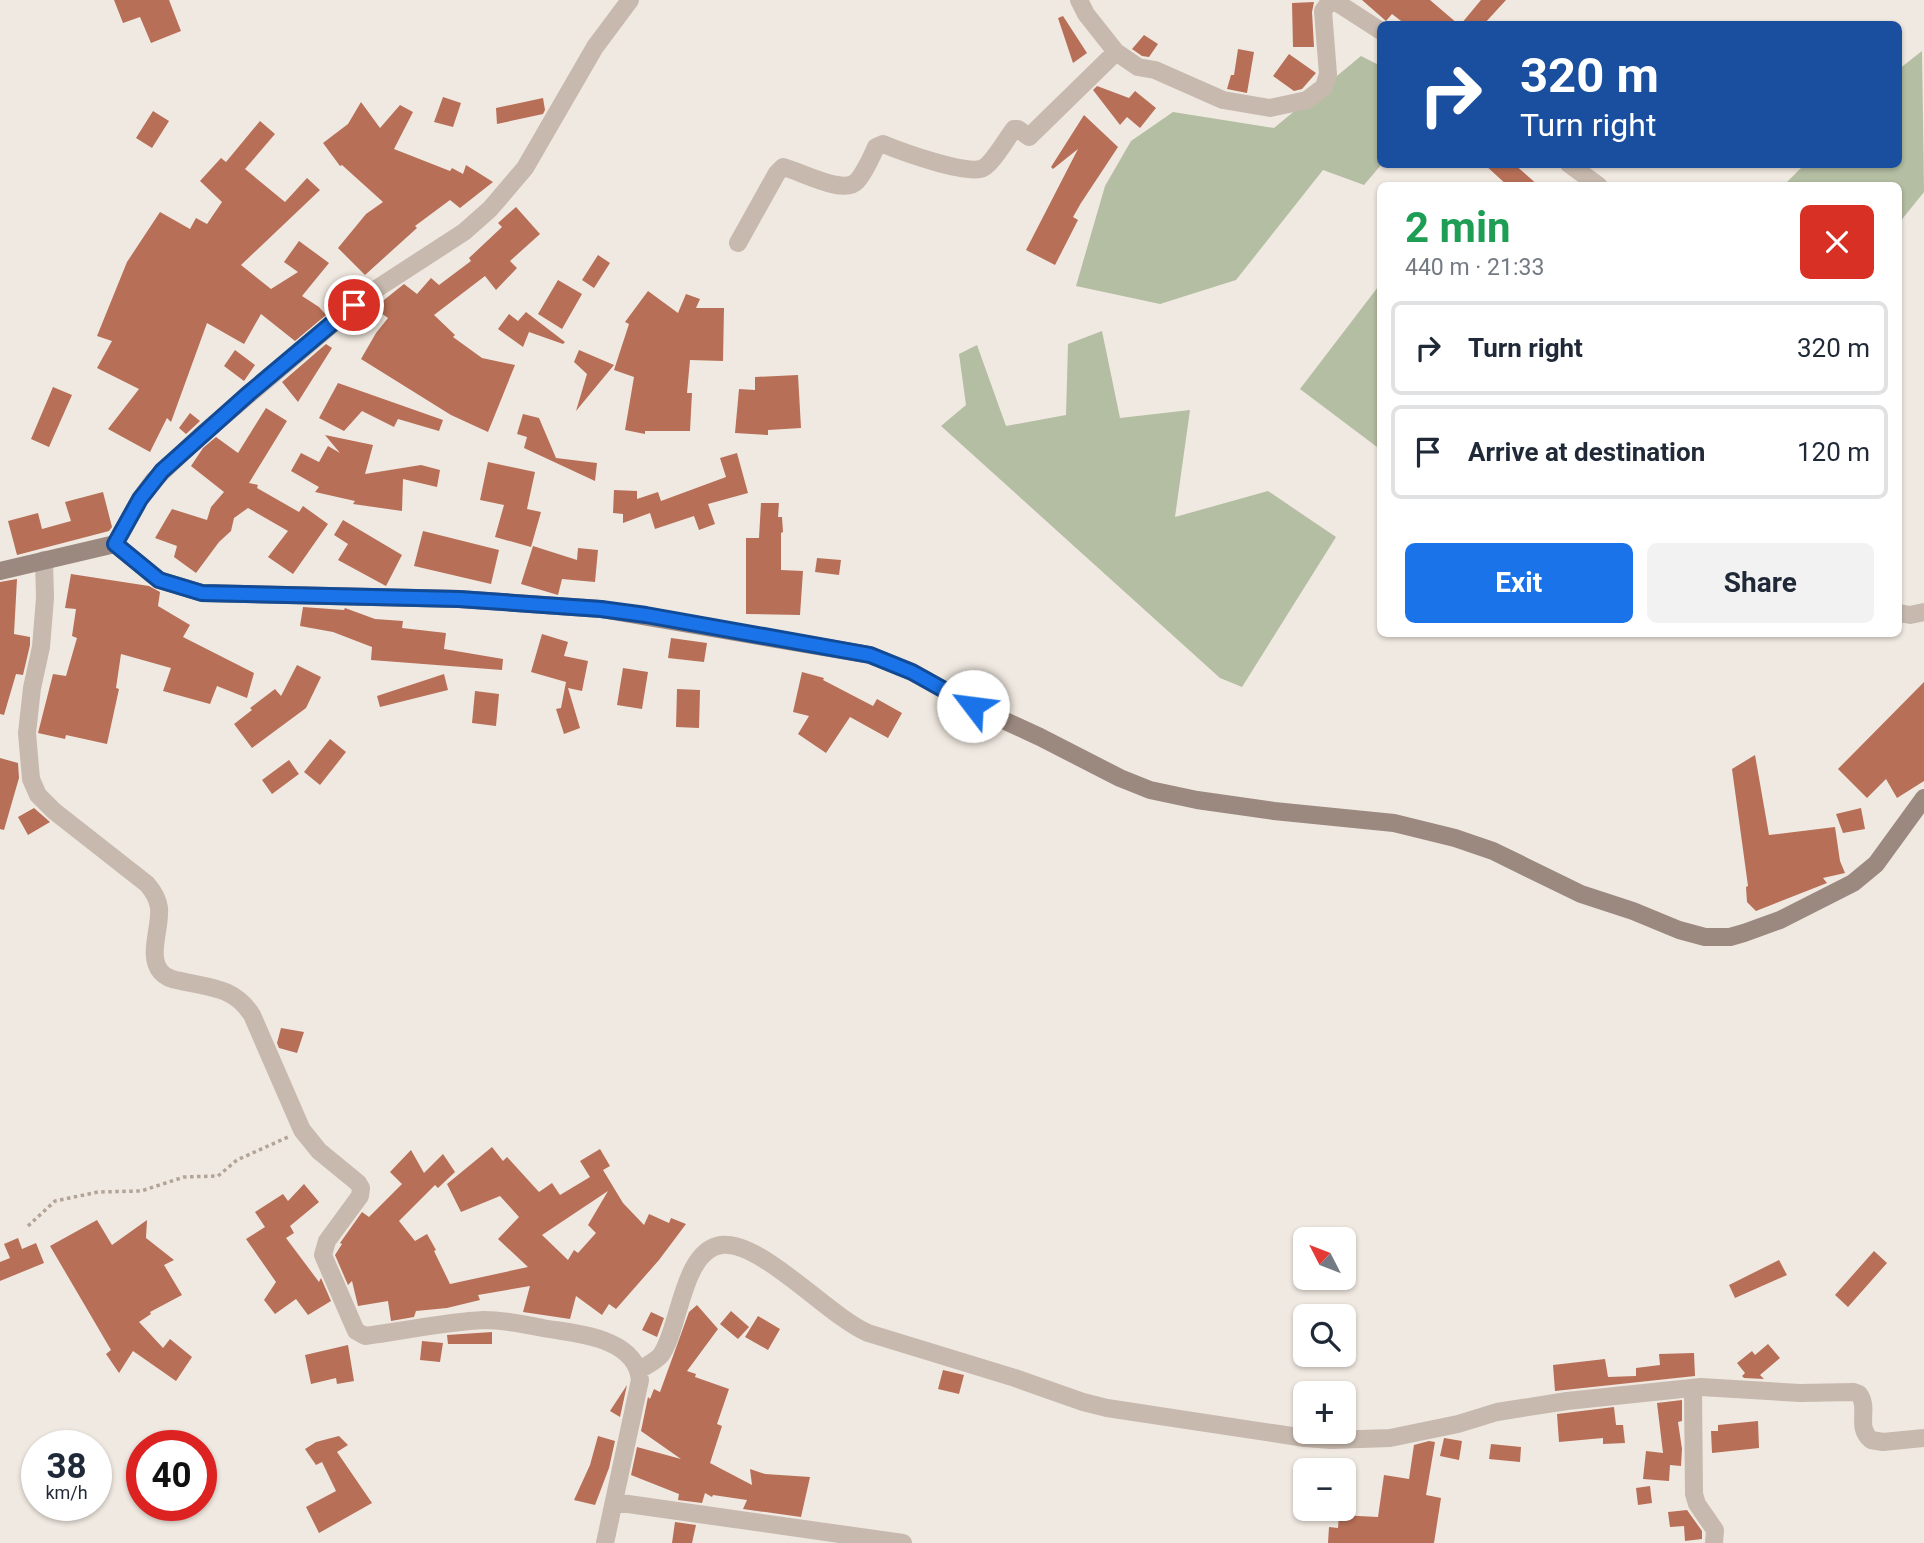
<!DOCTYPE html>
<meta charset="utf-8">
<style>
body{margin:0;font-family:Roboto,sans-serif;background:#f2f2f3;color:#1f2937;height:100vh;display:flex;flex-direction:column;font-size:26px;white-space:nowrap}
*{box-sizing:border-box;margin:0}
p{font-size:23px;color:#747a83}
.icon{flex:none;width:38px;height:38px;fill:none;stroke:currentColor;stroke-width:2;stroke-linecap:round;stroke-linejoin:round}
.map{position:relative;flex:1;overflow:hidden}
.sheet{position:absolute;left:1377px;top:182px;width:525px;height:455px;display:flex;flex-direction:column;background:#fff;border-radius:10px;box-shadow:0 2px 5px #0004}
.sheet>*{flex:none}
.guide{position:absolute;left:1377px;top:21px;width:525px;height:147px;border-radius:10px;box-shadow:0 2px 5px #0004;background:#1a4fa0;color:#fff;overflow:hidden}
.needle{width:46px;rotate:312deg}
.fabs{position:absolute;left:1293px;top:1227px;display:grid;gap:14px}
.fabs a{display:grid;place-items:center;width:63px;height:63px;border-radius:10px;background:#fff;box-shadow:0 2px 5px #0004;font-size:35px}
.speed{position:absolute;left:21px;top:1430px;display:flex;gap:14px;font-size:35px;font-weight:700;text-align:center}
.speed>*{display:grid;place-content:center;width:91px;height:91px;border-radius:50%;background:#fff;box-shadow:0 2px 5px #0004;line-height:1}
.speed small{font-size:18px;font-weight:400}
.speed .limit{border:10px solid #d22;background:#fff;color:#111}
.pin{position:absolute;display:grid;place-items:center;width:60px;height:60px;color:#fff;margin:-30px;border:4px solid #fff;border-radius:50%;box-shadow:0 2px 7px #0007}
.me{position:absolute;width:77px;margin:-38px;rotate:300deg;stroke-linejoin:round;filter:drop-shadow(0 0 5px #0008)}
.turn{display:flex;align-items:center;gap:24px;height:147px;padding:0 28px;font-size:32px}
.turn .icon{width:91px;height:91px;stroke-width:2.5}
.turn b{display:block;font-size:49px;line-height:60px}
.round{display:grid;place-items:center;flex:none;width:74px;height:74px;border-radius:10px;background:#f2f2f3}
.summary{display:flex;align-items:center;justify-content:space-between;height:119px;padding:0 28px}
h1{font-size:42px;font-weight:700;line-height:52px;color:#1e9e55}
.button{display:flex;gap:14px;margin-top:auto;padding:14px 28px}
.button a{flex:1;height:80px;border-radius:10px;background:#1a73e8;color:#fff;font-size:28px;font-weight:700;line-height:80px;text-align:center}
.button a+a{background:#f2f2f3;color:#1f2937}
ul{padding:0;list-style:none}
li{display:flex;align-items:center;gap:21px;height:94px;margin:0 14px 10px;padding:0 14px;border:4px solid #e0e1e3;border-radius:10px}
li div{flex:1}
li b{display:block;font-size:26px}
li em{font-style:normal}
.map>svg:first-child{display:block}
.green{fill:#b4bea2}
.building{fill:#b76f57;fill-rule:evenodd}
.lines{fill:none;stroke-linecap:round;stroke-linejoin:round}
.path{stroke:#b3a498;stroke-width:3.5;stroke-dasharray:3.5 3.5;stroke-linecap:butt}
.street{stroke:#c7b9ae;stroke-width:18}
.secondary{stroke:#9b897f;stroke-width:18}
.route-casing{stroke:#114b97;stroke-width:18}
.route{stroke:#1a73e8;stroke-width:12}
</style>
<div class="map">
<svg width="1924" height="1543" viewBox="0 0 1924 1543">
<rect width="100%" height="100%" fill="#f0e9e1"/>
<path class="green" d="M 1922,51 L 1924,192 L 1899,223 L 1899,186 L 1784,185 L 1804,165 L 1899,164 L 1899,69 Z
M 1361,56 L 1381,66 L 1381,165 L 1364,185 L 1323,170 L 1236,280 L 1160,304 L 1076,286 L 1105,186 L 1131,141 L 1173,112 L 1274,128 Z
M 1381,283 L 1381,450 L 1300,389 Z
M 1102,331 L 1120,418 L 1190,410 L 1175,517 L 1268,491 L 1336,537 L 1242,687 L 1220,678 L 941,426 L 966,405 L 959,354 L 977,345 L 1006,426 L 1066,415 L 1068,344 Z"/>
<path class="building" d="M 114,0 L 169,0 L 181,31 L 151,43 L 140,17 L 123,23 Z
M 1362,0 L 1430,0 L 1458,24 L 1405,24 L 1392,14 L 1386,21 Z
M 1481,0 L 1506,0 L 1484,24 L 1461,24 Z
M 1314,2 L 1312,12 L 1314,47 L 1293,47 L 1292,3 Z
M 1063,16 L 1087,53 L 1073,63 L 1058,18 Z
M 1144,35 L 1158,44 L 1149,57 L 1142,56 L 1132,49 Z
M 1238,49 L 1254,52 L 1247,93 L 1227,89 L 1231,75 L 1234,75 Z
M 1289,54 L 1316,73 L 1302,89 L 1294,91 L 1273,76 Z
M 1097,86 L 1129,98 L 1135,91 L 1156,108 L 1140,128 L 1127,117 L 1120,125 L 1093,90 Z
M 443,97 L 461,103 L 453,127 L 434,122 Z
M 543,98 L 545,110 L 543,114 L 497,124 L 496,108 Z
M 361,102 L 380,128 L 400,105 L 413,112 L 394,149 L 450,171 L 452,168 L 463,174 L 466,165 L 493,182 L 460,208 L 450,200 L 415,226 L 417,228 L 365,275 L 338,248 L 366,214 L 383,202 L 342,165 L 340,166 L 323,143 L 348,124 Z
M 153,111 L 169,121 L 152,148 L 136,138 Z
M 1084,115 L 1118,147 L 1081,203 L 1073,217 L 1078,220 L 1055,265 L 1026,250 L 1078,149 L 1053,169 L 1051,167 Z
M 260,121 L 275,134 L 245,169 L 285,202 L 307,178 L 320,190 L 241,265 L 271,289 L 298,272 L 284,262 L 299,241 L 329,263 L 302,296 L 319,307 L 326,315 L 295,341 L 261,314 L 244,344 L 207,323 L 171,422 L 167,418 L 150,452 L 108,429 L 139,389 L 97,368 L 112,341 L 97,336 L 127,262 L 160,212 L 190,229 L 196,218 L 207,224 L 222,202 L 200,181 L 221,158 L 226,162 Z
M 1484,164 L 1514,164 L 1539,186 L 1508,186 Z
M 516,207 L 540,234 L 510,261 L 517,268 L 496,290 L 485,276 L 434,315 L 455,335 L 453,337 L 482,358 L 515,365 L 488,432 L 451,415 L 361,359 L 376,333 L 388,318 L 374,308 L 404,284 L 417,294 L 431,278 L 439,285 L 471,261 L 469,258 L 502,227 L 498,223 Z
M 598,255 L 610,263 L 594,288 L 582,280 Z
M 558,280 L 582,294 L 562,329 L 538,314 Z
M 648,291 L 678,313 L 686,294 L 700,299 L 696,308 L 724,308 L 723,361 L 690,360 L 687,393 L 692,393 L 690,431 L 645,431 L 645,434 L 625,430 L 634,377 L 614,370 L 629,324 L 625,322 Z
M 526,312 L 565,342 L 563,344 L 529,332 L 523,347 L 498,329 L 509,314 L 518,321 Z
M 326,344 L 332,348 L 298,402 L 282,382 Z
M 235,350 L 255,365 L 244,381 L 224,366 Z
M 579,350 L 614,365 L 576,411 L 587,374 L 574,362 Z
M 798,375 L 801,428 L 768,430 L 768,435 L 735,433 L 739,389 L 755,390 L 755,377 Z
M 338,383 L 443,420 L 439,431 L 398,419 L 394,427 L 362,411 L 344,431 L 319,418 Z
M 53,387 L 72,395 L 49,447 L 31,439 Z
M 266,408 L 287,421 L 249,483 L 258,485 L 257,488 L 299,512 L 303,506 L 328,524 L 293,574 L 268,557 L 288,531 L 248,508 L 234,518 L 231,531 L 219,542 L 196,573 L 174,557 L 177,546 L 155,538 L 172,509 L 207,520 L 211,507 L 224,492 L 191,466 L 203,448 L 216,437 L 238,453 Z
M 190,413 L 200,421 L 186,434 L 179,428 Z
M 523,414 L 539,418 L 556,458 L 597,463 L 595,481 L 524,448 L 527,437 L 517,434 Z
M 325,435 L 373,445 L 365,474 L 421,465 L 440,470 L 437,487 L 403,479 L 402,511 L 353,504 L 355,501 L 315,492 L 319,487 L 291,471 L 301,453 L 319,462 L 328,446 L 340,453 Z
M 737,453 L 748,493 L 708,504 L 715,524 L 699,530 L 694,516 L 655,529 L 650,513 L 623,523 L 623,514 L 613,513 L 614,490 L 637,491 L 637,499 L 658,492 L 661,501 L 726,477 L 720,458 Z
M 488,462 L 535,472 L 527,509 L 541,512 L 531,547 L 495,537 L 504,505 L 480,500 Z
M 103,492 L 112,527 L 109,531 L 17,555 L 8,521 L 38,513 L 42,529 L 71,521 L 65,502 Z
M 761,503 L 779,503 L 778,517 L 782,517 L 783,532 L 781,533 L 781,570 L 803,571 L 800,615 L 746,614 L 746,538 L 759,538 Z
M 343,520 L 402,555 L 386,586 L 338,560 L 348,544 L 334,535 Z
M 423,531 L 499,550 L 491,584 L 414,566 Z
M 533,546 L 577,560 L 578,548 L 598,550 L 595,582 L 562,579 L 558,595 L 521,584 Z
M 817,558 L 841,560 L 839,575 L 815,572 Z
M 71,574 L 149,586 L 160,592 L 158,606 L 190,625 L 183,637 L 254,673 L 247,698 L 217,686 L 210,704 L 163,691 L 171,668 L 121,654 L 116,688 L 119,689 L 107,744 L 66,735 L 65,739 L 38,733 L 53,674 L 66,676 L 77,638 L 72,636 L 76,609 L 65,608 Z
M 17,579 L 14,634 L 30,637 L 30,645 L 23,675 L 16,674 L 4,715 L 0,714 L 0,582 Z
M 303,607 L 344,610 L 345,608 L 375,619 L 403,621 L 402,628 L 446,633 L 444,649 L 503,659 L 502,670 L 371,660 L 372,647 L 333,632 L 300,626 Z
M 542,634 L 568,642 L 564,656 L 588,661 L 582,691 L 568,688 L 580,728 L 564,734 L 556,709 L 561,708 L 566,682 L 531,672 Z
M 671,638 L 707,643 L 704,662 L 668,658 Z
M 297,665 L 321,677 L 306,708 L 252,748 L 234,724 L 252,710 L 250,708 L 275,689 L 281,696 Z
M 623,668 L 648,672 L 642,709 L 617,705 Z
M 802,672 L 824,678 L 823,680 L 873,706 L 877,699 L 902,713 L 888,738 L 850,717 L 826,753 L 798,734 L 809,716 L 793,712 Z
M 444,674 L 448,690 L 380,707 L 377,696 Z
M 1924,682 L 1924,781 L 1897,798 L 1886,779 L 1867,798 L 1838,769 Z
M 677,689 L 700,690 L 699,728 L 676,727 Z
M 475,691 L 499,694 L 496,726 L 472,723 Z
M 330,739 L 346,752 L 320,785 L 304,772 Z
M 1755,755 L 1769,835 L 1835,827 L 1840,861 L 1845,873 L 1823,878 L 1827,883 L 1756,911 L 1747,902 L 1746,887 L 1748,886 L 1732,769 Z
M 0,758 L 18,763 L 19,778 L 4,830 L 0,829 Z
M 289,760 L 299,774 L 272,794 L 262,780 Z
M 34,808 L 50,822 L 28,835 L 18,817 Z
M 1861,808 L 1865,829 L 1843,833 L 1836,814 Z
M 281,1028 L 304,1032 L 297,1053 L 279,1048 L 277,1043 Z
M 492,1147 L 503,1161 L 507,1157 L 539,1192 L 552,1183 L 560,1195 L 590,1177 L 580,1161 L 600,1149 L 610,1166 L 603,1170 L 623,1203 L 644,1225 L 649,1214 L 669,1223 L 671,1218 L 686,1224 L 659,1260 L 616,1309 L 609,1304 L 602,1315 L 576,1296 L 570,1319 L 523,1312 L 530,1286 L 478,1295 L 480,1300 L 447,1308 L 416,1311 L 414,1317 L 391,1321 L 388,1301 L 358,1306 L 352,1281 L 348,1285 L 335,1255 L 342,1244 L 340,1243 L 362,1212 L 369,1217 L 402,1184 L 390,1172 L 411,1150 L 424,1173 L 443,1154 L 455,1172 L 438,1188 L 435,1185 L 399,1221 L 415,1241 L 427,1234 L 436,1250 L 434,1251 L 450,1284 L 528,1267 L 498,1239 L 519,1217 L 500,1196 L 461,1212 L 447,1184 ZM 608,1191 L 588,1225 L 596,1233 L 578,1253 L 574,1250 L 568,1260 L 542,1235 Z
M 304,1184 L 319,1202 L 290,1226 L 294,1233 L 286,1238 L 319,1282 L 321,1278 L 331,1301 L 308,1315 L 296,1299 L 275,1314 L 264,1300 L 276,1282 L 246,1239 L 265,1227 L 255,1212 L 283,1194 L 288,1201 Z
M 97,1220 L 112,1245 L 147,1220 L 146,1238 L 174,1260 L 164,1265 L 182,1295 L 150,1312 L 151,1314 L 139,1322 L 163,1348 L 170,1339 L 192,1357 L 176,1381 L 133,1351 L 119,1373 L 106,1354 L 111,1350 L 50,1246 Z
M 18,1238 L 22,1249 L 36,1243 L 44,1263 L 0,1281 L 0,1262 L 10,1258 L 4,1244 Z
M 1874,1251 L 1887,1263 L 1848,1307 L 1835,1295 Z
M 1779,1260 L 1787,1275 L 1735,1298 L 1729,1285 Z
M 697,1305 L 718,1329 L 687,1371 L 696,1374 L 695,1377 L 729,1389 L 717,1424 L 722,1426 L 710,1463 L 752,1485 L 750,1469 L 765,1474 L 810,1477 L 801,1517 L 743,1509 L 747,1500 L 713,1495 L 712,1497 L 705,1493 L 702,1503 L 678,1500 L 679,1494 L 631,1475 L 637,1447 L 681,1459 L 641,1431 L 648,1397 L 650,1399 L 654,1389 L 660,1392 L 689,1312 Z
M 731,1311 L 749,1327 L 738,1339 L 720,1324 Z
M 651,1312 L 664,1318 L 657,1337 L 642,1330 Z
M 758,1316 L 780,1329 L 768,1350 L 745,1337 Z
M 492,1332 L 492,1344 L 448,1344 L 447,1335 Z
M 422,1341 L 443,1343 L 440,1362 L 420,1360 Z
M 1768,1344 L 1780,1358 L 1760,1375 L 1764,1379 L 1744,1378 L 1742,1376 L 1745,1373 L 1737,1363 L 1752,1351 L 1755,1355 Z
M 348,1345 L 354,1381 L 337,1384 L 336,1378 L 311,1384 L 305,1355 Z
M 1694,1353 L 1695,1376 L 1555,1391 L 1553,1365 L 1605,1359 L 1608,1377 L 1636,1376 L 1636,1368 L 1660,1365 L 1659,1354 Z
M 943,1370 L 964,1375 L 959,1394 L 938,1389 Z
M 627,1385 L 620,1417 L 610,1411 Z
M 1682,1400 L 1682,1421 L 1678,1422 L 1682,1449 L 1681,1466 L 1670,1465 L 1669,1481 L 1643,1479 L 1646,1451 L 1663,1453 L 1657,1403 Z
M 1614,1407 L 1616,1425 L 1623,1425 L 1625,1443 L 1603,1444 L 1603,1438 L 1559,1442 L 1557,1414 Z
M 1758,1421 L 1759,1448 L 1712,1453 L 1711,1431 L 1718,1431 L 1718,1425 Z
M 339,1436 L 348,1445 L 337,1452 L 372,1503 L 319,1533 L 306,1507 L 336,1491 L 322,1462 L 316,1465 L 305,1449 L 316,1442 Z
M 598,1436 L 615,1441 L 609,1468 L 595,1505 L 574,1500 L 590,1465 Z
M 1444,1438 L 1462,1441 L 1459,1460 L 1440,1456 Z
M 1429,1441 L 1435,1442 L 1426,1495 L 1441,1498 L 1434,1543 L 1328,1543 L 1329,1527 L 1338,1528 L 1339,1515 L 1378,1517 L 1384,1475 L 1409,1479 L 1414,1445 Z
M 1491,1444 L 1521,1447 L 1520,1462 L 1489,1459 Z
M 1650,1486 L 1652,1503 L 1638,1505 L 1636,1488 Z
M 1687,1510 L 1702,1531 L 1702,1539 L 1685,1541 L 1684,1526 L 1670,1527 L 1668,1512 Z
M 675,1522 L 696,1525 L 692,1543 L 672,1543 Z"/>
<g class="lines">
<path class="path" d="M 28,1226 L 55,1201 L 98,1192 L 141,1191 L 184,1177 L 218,1176 L 237,1160 L 288,1137"/>
<path class="street" d="M 1079,0 L 1086,14 L 1116,52 L 1138,67 L 1155,70 L 1223,100 L 1270,108 L 1307,100 L 1324,87 L 1328,74 L 1323,11 L 1328,4 L 1336,2 L 1381,31
M 1569,164 L 1599,186
M 738,243 L 777,173 L 783,167 C 800,171 844,196 857,181 C 865,172 871,158 876,147 L 883,144 C 900,151 968,176 983,168 C 992,164 1007,138 1014,129 L 1018,129 L 1029,137 L 1116,52
M 115,544 L 140,499 L 153,481 L 200,436 L 367,295 L 464,232 L 490,209 L 525,168 L 595,47 L 630,0
M 44,560 L 45,598 L 41,647 L 32,688 L 27,733 L 31,779 L 38,795 L 54,811 L 147,884 C 153,891 158,899 159,908 C 161,928 147,956 161,972 C 166,978 174,980 181,981 C 211,988 234,987 252,1015 L 302,1130 L 319,1151 L 358,1183 L 361,1188 L 360,1196 L 327,1241 L 323,1255 L 356,1331 L 365,1336 C 404,1331 444,1322 484,1320 C 504,1320 524,1324 543,1328 C 577,1334 636,1337 640,1380 L 605,1543
M 1899,613 L 1910,615 L 1924,612
M 639,1370 C 646,1366 656,1361 661,1355 C 680,1328 682,1251 721,1245 C 761,1240 828,1316 868,1333 L 1015,1378 L 1083,1402 L 1107,1408 L 1305,1438 L 1331,1440 L 1390,1438 L 1458,1424 L 1497,1412 L 1567,1401 L 1701,1387 L 1800,1393 L 1854,1392 L 1859,1394 C 1870,1409 1855,1426 1871,1440 L 1883,1442 L 1924,1438
M 1693,1389 L 1694,1494 L 1697,1504 L 1715,1530 L 1714,1543
M 614,1502 L 903,1543"/>
<path class="secondary" d="M 0,571 L 115,544 L 159,580 L 202,593 L 459,599 L 601,609 L 870,655 L 912,672 L 973,706 L 1040,737 L 1120,778 L 1150,790 L 1197,800 L 1274,811 L 1394,823 L 1455,838 L 1493,851 L 1581,894 L 1633,911 L 1679,930 L 1705,937 L 1730,937 L 1744,933 L 1780,920 L 1853,883 L 1876,864 L 1924,798"/>
</g>
<g class="lines">
<defs>
<path id="route" d="M 354,305 L 247,395 L 162,471 L 140,499 L 115,544 L 159,580 L 202,593 L 459,599 L 601,609 L 646,615 L 870,655 L 912,672 L 973,706"/>
</defs>
<use href="#route" class="route-casing"/>
<use href="#route" class="route"/>
</g>
</svg>
<div class="fabs">
<a><svg class="needle" viewBox="-14 -14 28 28"><path d="M0-13l5 13h-10z" fill="#e53935"/><path d="M0 13l5-13h-10z" fill="#747a83"/></svg></a>
<a><svg class="icon" aria-label="search" viewBox="0 0 24 24"><circle cx="10" cy="10" r="6"/><path d="M15 15l6 6"/></svg></a>
<a>+</a>
<a>−</a>
</div>
<div class="speed"><div>38<small>km/h</small></div><div class="limit">40</div></div>
<div class="pin" style="left:354px;top:305px;background:#d93025"><svg class="icon" aria-label="arrive" viewBox="0 0 24 24"><path d="M6 21V4h12l-3 4 3 4H6"/></svg></div>
<svg class="me" style="left:973px;top:706px" viewBox="-20 -20 40 40"><circle r="19" fill="#fff"/><path d="M0-13L10 11 0 6-10 11z" fill="#1a73e8"/></svg>
<div class="guide">
<div class="turn"><svg class="icon" aria-label="right" viewBox="0 0 24 24"><path d="M7 20v-9h11M14 6l5 5-5 5"/></svg><div><b>320 m</b>Turn right</div></div>
</div>
<section class="sheet">
<div class="summary"><div><h1>2 min</h1><p>440 m · 21:33</p></div><a class="round" style="background:#d93025;color:#fff"><svg class="icon" aria-label="close" viewBox="0 0 24 24"><path d="M6 6l12 12M18 6L6 18"/></svg></a></div>
<ul>
<li><svg class="icon" aria-label="right" viewBox="0 0 24 24"><path d="M7 20v-9h11M14 6l5 5-5 5"/></svg><div><b>Turn right</b></div><em>320 m</em></li>
<li><svg class="icon" aria-label="arrive" viewBox="0 0 24 24"><path d="M6 21V4h12l-3 4 3 4H6"/></svg><div><b>Arrive at destination</b></div><em>120 m</em></li>
</ul>
<div class="button"><a>Exit</a><a>Share</a></div>
</section>
</div>
